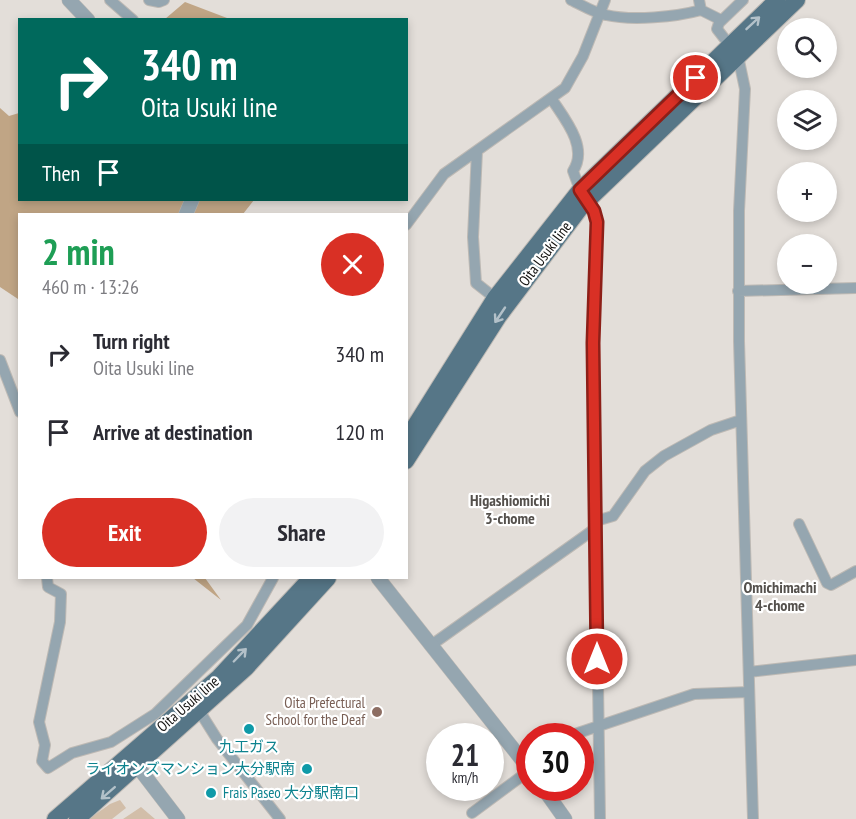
<!DOCTYPE html>
<meta charset="utf-8">
<style>
body{margin:0;font-family:"PT Sans Narrow","Noto Sans JP",sans-serif;background:#f2f2f3;color:#2b2b33;height:100vh;display:flex;flex-direction:column;font-size:22px;white-space:nowrap}
*{box-sizing:border-box;margin:0}
p{font-size:20px;color:#7c7c81}
.icon{flex:none;width:33px;height:33px;fill:none;stroke:currentColor;stroke-width:2;stroke-linecap:round;stroke-linejoin:round}
.map{position:relative;flex:1;overflow:hidden}
.drawer{position:absolute;left:18px;top:213px;width:390px;height:366px;display:flex;flex-direction:column;background:#fff;border-radius:0px;box-shadow:0 3px 9px #0003}
.drawer>*{flex:none}
.banner{position:absolute;left:18px;top:18px;width:390px;height:183px;border-radius:0px;box-shadow:0 3px 9px #0003;background:#00695c;color:#fff;overflow:hidden}
.fabs{position:absolute;left:777px;top:18px;display:grid;gap:12px}
.fabs a{display:grid;place-items:center;width:60px;height:60px;border-radius:50%;background:#fff;box-shadow:0 3px 9px #0003;font-size:30px}
.speed{position:absolute;left:426px;top:723px;display:flex;gap:12px;font-size:30px;font-weight:700;text-align:center}
.speed>*{display:grid;place-content:center;width:78px;height:78px;border-radius:50%;background:#fff;box-shadow:0 3px 9px #0003;line-height:1}
.speed small{font-size:15px;font-weight:400}
.speed .limit{border:9px solid #d22;background:#fff;color:#111}
.pin{position:absolute;display:grid;place-items:center;width:51px;height:51px;color:#fff;margin:-26px;border:3px solid #fff;border-radius:50%;box-shadow:0 2px 6px #0007}
.me{position:absolute;width:66px;margin:-33px;rotate:0deg;stroke-linejoin:round;filter:drop-shadow(0 0 4px #0008)}
.turn{display:flex;align-items:center;gap:21px;height:126px;padding:0 24px;font-size:27px}
.turn .icon{width:78px;height:78px;stroke-width:2.5}
.turn b{display:block;font-size:42px;line-height:51px}
.then{display:flex;align-items:center;height:57px;padding:0 24px;background:#0003;gap:12px;font-size:22px}
.round{display:grid;place-items:center;flex:none;width:63px;height:63px;border-radius:32px;background:#f2f2f3}
.headline{display:flex;align-items:center;justify-content:space-between;height:102px;padding:0 24px}
h1{font-size:36px;font-weight:800;line-height:45px;color:#1e9e55}
.primary-button{display:flex;gap:12px;margin-top:auto;padding:12px 24px}
.primary-button a{flex:1;height:69px;border-radius:36px;background:#d93025;color:#fff;font-size:24px;font-weight:800;line-height:69px;text-align:center}
.primary-button a+a{background:#f2f2f3;color:#2b2b33}
ul{padding:0;list-style:none}
li{display:flex;align-items:center;gap:18px;height:78px;padding:0 24px}
li div{flex:1}
li b{display:block;font-size:22px}
li em{font-style:normal}
.map>svg:first-child{display:block}
.green{fill:#d2bea9}
.forest{fill:#c0a585}
.lines{fill:none;stroke-linecap:round;stroke-linejoin:round}
.minor-casing{stroke:#bdb9b4;stroke-width:12}
.tertiary-casing{stroke:#bdb9b4;stroke-width:15}
.primary-casing{stroke:#bdb9b4;stroke-width:18}
.minor{stroke:#95a6b0;stroke-width:10}
.tertiary{stroke:#95a6b0;stroke-width:14}
.primary{stroke:#567687;stroke-width:16}
.oneway{stroke:#b3c1c9}
.route-casing{stroke:#8d1f18;stroke-width:15}
.route{stroke:#d93025;stroke-width:10}
.education-dot{fill:#8d6e63;stroke:#fff;stroke-width:2}
.culture-dot{fill:#0f9aa8;stroke:#fff;stroke-width:2}
.labels{text-anchor:middle;stroke-width:4.5;stroke-linejoin:round;paint-order:stroke}
.street-label{font-size:15px;fill:#100f0d;stroke:#fff}
.education-label{font-size:15px;fill:#785e54;stroke:#fff;text-anchor:end}
.culture-label{font-size:15px;fill:#0d838f;stroke:#fff}
.neighbourhood-label{font-size:16px;font-weight:bold;fill:#54504c;stroke:#fff}
</style>
<div class="map">
<svg width="856" height="819" viewBox="0 0 856 819">
<rect width="100%" height="100%" fill="#e3ded9"/>
<path class="green" d="M 120,800 L 126,808 L 112,819 L 89,819 L 110,804 Z
M 141,807 L 155,819 L 123,819 Z"/>
<path class="forest" d="M 185,2 L 227,18 L 229,19 L 165,19 Z
M 0,108 L 9,116 L 19,113 L 20,200 L 254,200 L 243,214 L 20,214 L 19,309 L 18,299 L 0,287 Z
M 193,578 L 205,578 L 221,600 Z"/>
<g class="lines">
<defs>
<path id="minor" d="M 110,0 L 133,20
M 149,0 L 159,2 L 164,0
M 571,0 C 582,5 594,13 606,15 C 632,21 676,17 701,10
M 699,0 L 701,10 L 721,20
M 743,0 L 719,23 L 717,29 L 738,56 L 745,89 L 739,211 L 739,341 L 753,819
M 551,98 C 564,118 589,147 573,171 L 580,190 L 594,211 L 597,222 L 593,343 L 600,819
M 477,151 L 473,237 L 476,283 L 495,298
M 406,225 L 444,174 L 565,88 L 583,56 L 605,0
M 738,291 L 856,288
M 0,360 L 20,412
M 596,521 L 613,516 L 645,471 L 664,456 L 711,430 L 741,420
M 799,524 L 827,583 L 831,585 L 856,571
M 47,578 L 48,587 L 61,594 L 60,622 L 39,722 L 45,745 L 42,761 L 48,768 L 72,753 L 111,742 L 155,714 L 247,625 L 273,578
M 430,646 L 596,528
M 749,672 L 856,660
M 200,712 L 217,739 L 280,819
M 569,736 L 694,694 L 749,692
M 472,813 L 530,770"/>
<path id="tertiary" d="M 69,0 L 88,20
M 186,214 L 192,200
M 378,578 L 530,770
M 132,759 L 178,819
M 543,788 L 565,819"/>
<path id="primary" d="M 406,440 L 495,298 L 580,190 L 777,0
M 406,461 L 499,316 L 582,206 L 797,0
M 55,819 L 219,677 L 311,578
M 77,819 L 246,668 L 328,578"/>
</defs>
<use href="#minor" class="minor-casing"/>
<use href="#tertiary" class="tertiary-casing"/>
<use href="#primary" class="primary-casing"/>
<use href="#minor" class="minor"/>
<use href="#tertiary" class="tertiary"/>
<use href="#primary" class="primary"/>
</g>
<defs><path id="oneway-shaft" d="M-6 0H5M1.5-3L5.5 0L1.5 3" fill="none" stroke-width="1.6" stroke-linecap="round" stroke-linejoin="round" transform="scale(1.5)"/></defs>
<g class="oneway">
<use href="#oneway-shaft" transform="translate(753 23) rotate(-43)"/>
<use href="#oneway-shaft" transform="translate(500 315) rotate(124)"/>
<use href="#oneway-shaft" transform="translate(240 655) rotate(-46)"/>
<use href="#oneway-shaft" transform="translate(108 793) rotate(139)"/>
</g>
<g class="lines">
<defs>
<path id="route" d="M 597,659 L 593,343 L 597,222 L 594,211 L 580,190 L 696,78"/>
</defs>
<use href="#route" class="route-casing"/>
<use href="#route" class="route"/>
</g>
<circle class="education-dot" cx="377" cy="712" r="6"/>
<g class="culture-dot">
<circle cx="249" cy="729" r="6"/>
<circle cx="307" cy="769" r="6"/>
<circle cx="211" cy="793" r="6"/>
</g>
<g class="labels">
<g class="street-label">
<text transform="translate(545 254) rotate(-53)" y="5">Oita Usuki line</text>
<text transform="translate(188 704) rotate(-41)" y="5">Oita Usuki line</text>
</g>
<g class="education-label">
<text x="365" y="708">Oita Prefectural<tspan x="365" dy="17">School for the Deaf</tspan></text>
</g>
<g class="culture-label">
<text x="249" y="752">九工ガス</text>
<text x="295" y="774" text-anchor="end">ライオンズマンション大分駅南</text>
<text x="223" y="798" text-anchor="start">Frais Paseo 大分駅南口</text>
</g>
<g class="neighbourhood-label">
<text x="510" y="506">Higashiomichi<tspan x="510" dy="18">3-chome</tspan></text>
<text x="780" y="593">Omichimachi<tspan x="780" dy="18">4-chome</tspan></text>
</g>
</g>
</svg>
<div class="fabs">
<a><svg class="icon" aria-label="search" viewBox="0 0 24 24"><circle cx="10" cy="10" r="6"/><path d="M15 15l6 6"/></svg></a>
<a><svg class="icon" aria-label="layers" viewBox="0 0 24 24"><path d="M12 4l9 5-9 5-9-5zM3 14l9 5 9-5"/></svg></a>
<a>+</a>
<a>−</a>
</div>
<div class="speed"><div>21<small>km/h</small></div><div class="limit">30</div></div>
<div class="pin" style="left:696px;top:78px;background:#d93025"><svg class="icon" aria-label="arrive" viewBox="0 0 24 24"><path d="M6 21V4h12l-3 4 3 4H6"/></svg></div>
<svg class="me" style="left:597px;top:659px" viewBox="-20 -20 40 40"><circle r="17" fill="#d93025" stroke="#fff" stroke-width="3"/><path d="M0-11L8 9 0 5-8 9z" fill="#fff"/></svg>
<div class="banner">
<div class="turn"><svg class="icon" aria-label="right" viewBox="0 0 24 24"><path d="M7 20v-9h11M14 6l5 5-5 5"/></svg><div><b>340 m</b>Oita Usuki line</div></div>
<div class="then">Then<svg class="icon" aria-label="arrive" viewBox="0 0 24 24"><path d="M6 21V4h12l-3 4 3 4H6"/></svg></div>
</div>
<section class="drawer">
<div class="headline"><div><h1>2 min</h1><p>460 m · 13:26</p></div><a class="round" style="background:#d93025;color:#fff"><svg class="icon" aria-label="close" viewBox="0 0 24 24"><path d="M6 6l12 12M18 6L6 18"/></svg></a></div>
<ul>
<li><svg class="icon" aria-label="right" viewBox="0 0 24 24"><path d="M7 20v-9h11M14 6l5 5-5 5"/></svg><div><b>Turn right</b><p>Oita Usuki line</p></div><em>340 m</em></li>
<li><svg class="icon" aria-label="arrive" viewBox="0 0 24 24"><path d="M6 21V4h12l-3 4 3 4H6"/></svg><div><b>Arrive at destination</b></div><em>120 m</em></li>
</ul>
<div class="primary-button"><a>Exit</a><a>Share</a></div>
</section>
</div>
